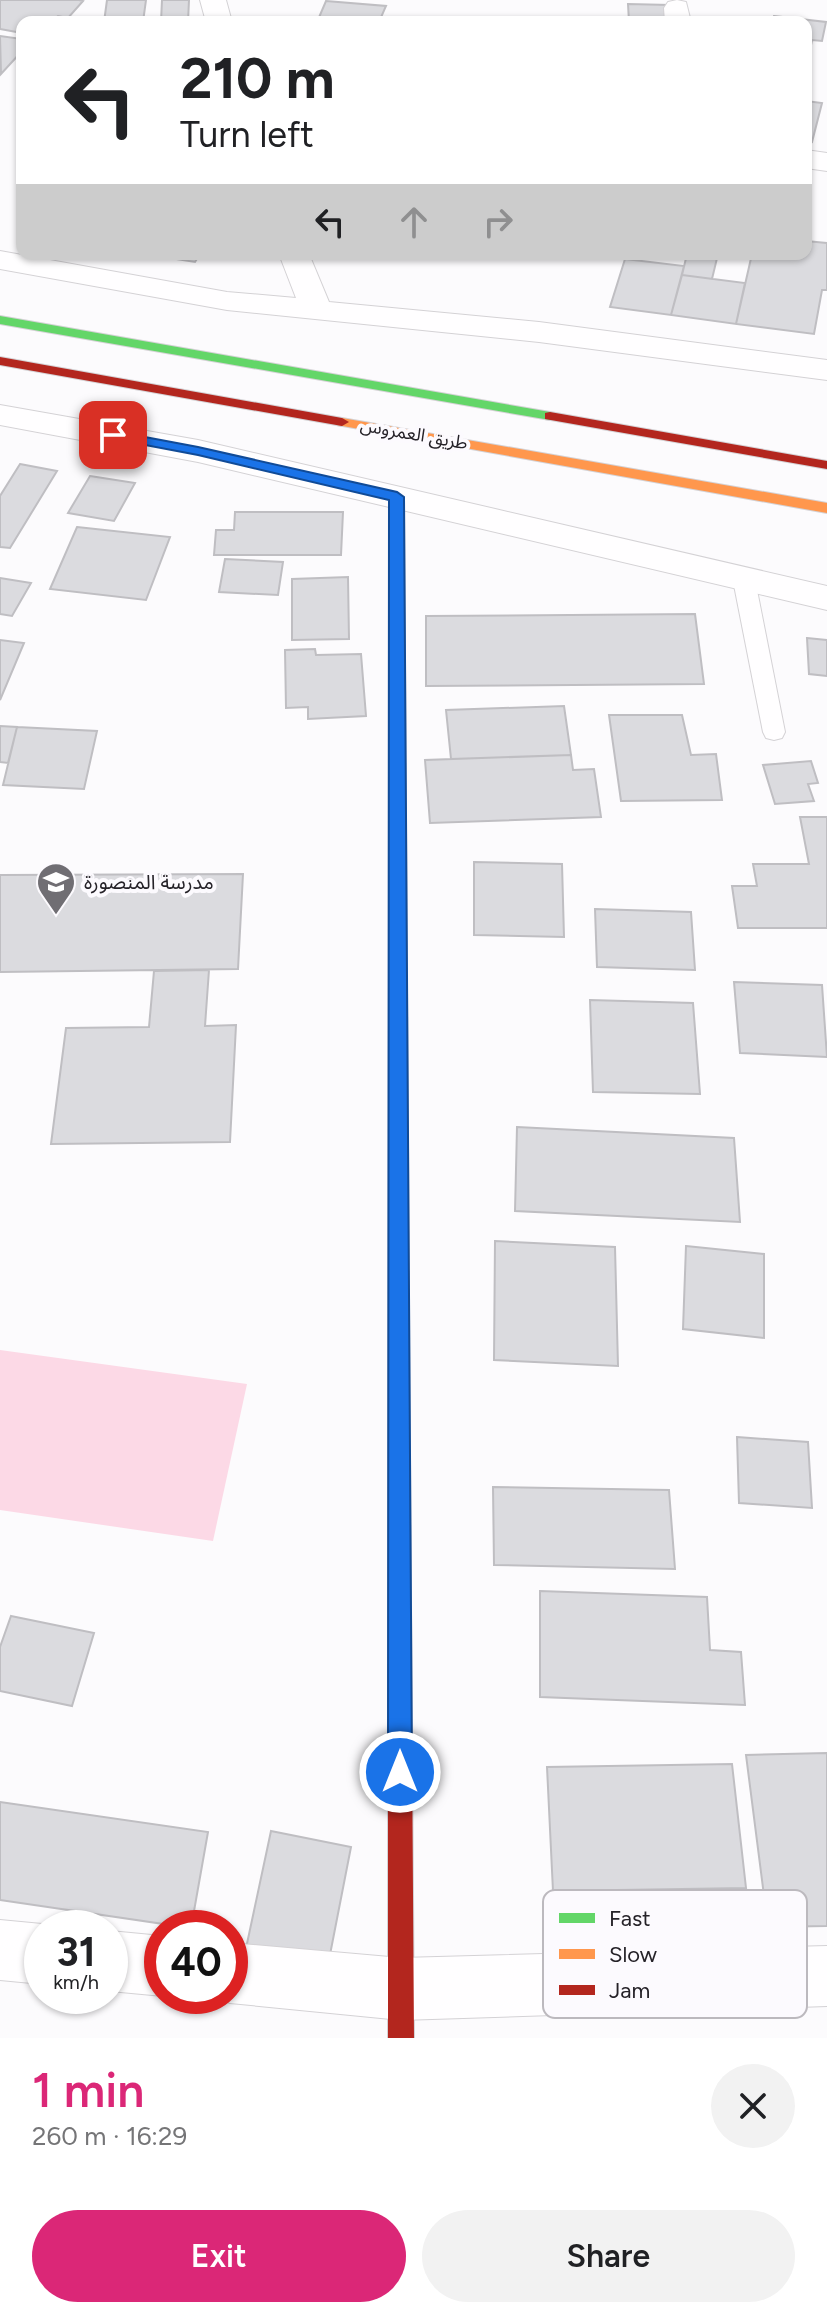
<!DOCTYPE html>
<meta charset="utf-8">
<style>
body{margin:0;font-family:Figtree,"Noto Sans Arabic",sans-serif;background:#f2f2f2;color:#202124;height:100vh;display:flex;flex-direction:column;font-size:30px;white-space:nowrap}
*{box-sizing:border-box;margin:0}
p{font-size:26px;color:#757577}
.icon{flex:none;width:44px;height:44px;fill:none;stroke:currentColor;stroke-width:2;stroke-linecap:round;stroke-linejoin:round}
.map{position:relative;height:2038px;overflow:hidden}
.side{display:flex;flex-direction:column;background:#fff;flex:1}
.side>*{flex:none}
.hud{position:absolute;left:16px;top:16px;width:796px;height:244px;border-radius:16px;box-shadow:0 2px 6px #0004;background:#fff;color:#202124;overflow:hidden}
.speed{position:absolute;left:24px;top:1910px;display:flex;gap:16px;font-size:40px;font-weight:700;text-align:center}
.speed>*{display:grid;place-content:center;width:104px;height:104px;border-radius:50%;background:#fff;box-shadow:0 2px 6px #0004;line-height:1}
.speed small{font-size:20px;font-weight:400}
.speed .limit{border:12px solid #d22;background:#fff;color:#111}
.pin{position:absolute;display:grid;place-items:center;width:68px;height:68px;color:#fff;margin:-34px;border-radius:16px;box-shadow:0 4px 12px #0006}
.me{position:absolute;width:88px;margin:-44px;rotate:0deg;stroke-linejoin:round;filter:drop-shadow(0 0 6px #0008)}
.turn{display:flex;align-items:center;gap:28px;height:168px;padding:0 32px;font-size:36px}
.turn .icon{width:104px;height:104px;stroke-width:2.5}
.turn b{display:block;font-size:56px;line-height:68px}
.lanes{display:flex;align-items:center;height:76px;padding:0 32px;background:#0003;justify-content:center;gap:40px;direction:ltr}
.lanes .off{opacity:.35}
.round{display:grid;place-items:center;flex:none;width:84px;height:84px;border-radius:42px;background:#f2f2f2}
.head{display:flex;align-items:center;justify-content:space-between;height:136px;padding:0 32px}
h1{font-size:48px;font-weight:600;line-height:60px;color:#db2777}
.action{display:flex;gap:16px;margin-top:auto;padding:16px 32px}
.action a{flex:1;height:92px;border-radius:48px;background:#db2777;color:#fff;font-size:32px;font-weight:600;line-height:92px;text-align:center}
.action a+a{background:#f2f2f2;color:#202124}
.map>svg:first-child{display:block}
.green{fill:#fcd9e6}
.building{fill:#dbdbdf;stroke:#bfbec2;stroke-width:2}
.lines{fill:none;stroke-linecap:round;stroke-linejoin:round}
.lane-casing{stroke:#d4d2d5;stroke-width:2}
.street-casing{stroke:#d4d2d5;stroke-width:2}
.fast-casing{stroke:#d4d2d5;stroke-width:2}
.slow-casing{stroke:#d4d2d5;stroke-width:2}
.jam-casing{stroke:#d4d2d5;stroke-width:2}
.lane{fill:#fffeff;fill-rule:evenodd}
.street{fill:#fffeff;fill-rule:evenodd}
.fast{fill:#63d668;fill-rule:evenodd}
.slow{fill:#ff974d;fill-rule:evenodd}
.jam{fill:#b3261e;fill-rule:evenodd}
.route{fill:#1a73e8;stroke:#114b97;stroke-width:2}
.labels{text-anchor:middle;stroke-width:8;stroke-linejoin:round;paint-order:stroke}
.far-street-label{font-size:18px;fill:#252228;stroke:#fcfafe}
.poi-label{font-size:20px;fill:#252228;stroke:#fcfafe;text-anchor:start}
.key{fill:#fcfafe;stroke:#bcb9be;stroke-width:2}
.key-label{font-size:22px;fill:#252228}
</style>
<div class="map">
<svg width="827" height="2038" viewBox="0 0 827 2038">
<rect width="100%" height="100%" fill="#fcfbfd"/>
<path class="green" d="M 0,1350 L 247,1384 L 213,1541 L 0,1510 Z"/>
<path class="building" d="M 0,0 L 79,0 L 83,1 L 68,18 L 58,16 L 50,22 L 22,22 L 22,33 L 0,29 Z
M 107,0 L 146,0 L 143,22 L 104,22 Z
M 162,0 L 189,0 L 188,22 L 161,22 Z
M 326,1 L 386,6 L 379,22 L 317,22 Z
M 628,4 L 670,5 L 671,22 L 629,22 Z
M 774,16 L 826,22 L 822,41 L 812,40 L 808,60 L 806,22 L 773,22 Z
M 0,36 L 22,39 L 22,51 L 1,74 Z
M 806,101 L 822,103 L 812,142 L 806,141 Z
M 806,241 L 827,243 L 827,290 L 822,290 L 814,334 L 736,324 L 752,254 L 806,254 Z
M 144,254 L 200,254 L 195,262 Z
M 687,254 L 718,254 L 712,279 L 682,275 Z
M 625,259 L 684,266 L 671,315 L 610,307 Z
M 682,275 L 745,283 L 736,324 L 671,315 Z
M 20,464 L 57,471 L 10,548 L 0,547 L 0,496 Z
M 90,476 L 135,483 L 114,521 L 68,513 Z
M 235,512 L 343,512 L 341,555 L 214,555 L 216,530 L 234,530 Z
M 77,527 L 170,537 L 146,600 L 50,589 Z
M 225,559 L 283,562 L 278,595 L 219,592 Z
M 348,577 L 349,639 L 292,640 L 292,579 Z
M 0,578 L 31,583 L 12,616 L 0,614 Z
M 695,614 L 704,684 L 426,686 L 426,616 Z
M 807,638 L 827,640 L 827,676 L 809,674 Z
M 0,640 L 24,643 L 0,700 Z
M 315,649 L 316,655 L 361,654 L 366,716 L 308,719 L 308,707 L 286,708 L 285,650 Z
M 564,706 L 571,755 L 451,759 L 446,710 Z
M 609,715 L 682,715 L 691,755 L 716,754 L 722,800 L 621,801 Z
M 0,726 L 17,727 L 8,763 L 0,762 Z
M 17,727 L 97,731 L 84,789 L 3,785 Z
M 571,755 L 573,770 L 594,769 L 601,817 L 430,823 L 425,760 Z
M 811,761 L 818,783 L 808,784 L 814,801 L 775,804 L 763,765 Z
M 800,817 L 827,817 L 827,928 L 738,928 L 732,886 L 757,886 L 753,864 L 809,864 Z
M 474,862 L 562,864 L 564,937 L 474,935 Z
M 243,874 L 238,969 L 0,972 L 0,875 Z
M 595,909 L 691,912 L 695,970 L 597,967 Z
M 209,970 L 205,1026 L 236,1025 L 230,1142 L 51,1144 L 66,1028 L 149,1027 L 154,971 Z
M 734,982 L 822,985 L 827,1057 L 740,1053 Z
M 590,1000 L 693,1003 L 700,1094 L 593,1092 Z
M 517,1127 L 734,1138 L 740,1222 L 515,1211 Z
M 495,1241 L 615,1247 L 618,1366 L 494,1360 Z
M 686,1246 L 764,1254 L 764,1338 L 683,1329 Z
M 737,1437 L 808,1442 L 812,1508 L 739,1503 Z
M 493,1487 L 669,1490 L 675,1569 L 494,1565 Z
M 540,1591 L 707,1597 L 710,1650 L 741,1652 L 745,1705 L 540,1697 Z
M 11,1616 L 94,1633 L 72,1706 L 0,1691 L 0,1647 Z
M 827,1753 L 827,1926 L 768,1927 L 746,1755 Z
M 732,1764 L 746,1888 L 553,1891 L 547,1767 Z
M 0,1802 L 208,1832 L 191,1928 L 0,1900 Z
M 271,1831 L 351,1847 L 327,1970 L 245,1953 Z"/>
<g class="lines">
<defs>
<path id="lane" d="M 744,573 L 752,575 L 755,580 L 785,732 L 782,738 L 774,740 L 766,738 L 763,732 L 733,580 L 736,575 Z"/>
<path id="street" d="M 200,0 L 226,0 L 232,22 L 206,22 Z
M 677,0 L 686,2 L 691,22 L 665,22 L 664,8 L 668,2 Z
M 806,150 L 827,153 L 827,171 L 806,168 Z
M 0,251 L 227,292 L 296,298 L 279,254 L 309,254 L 329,302 L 539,322 L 827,360 L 827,380 L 539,342 L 227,310 L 0,269 Z
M 0,405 L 198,440 L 827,586 L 827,610 L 198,462 L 0,425 Z
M 0,1920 L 42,1924 L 52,1928 L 42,1928 L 42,1984 L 0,1980 Z
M 110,1931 L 162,1936 L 163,1996 L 110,1991 Z
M 230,1943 L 401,1958 L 827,1946 L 827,2006 L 401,2020 L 230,2003 L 212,1996 L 230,1996 Z"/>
<path id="fast" d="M 0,316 L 550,412 L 557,416 L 550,420 L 0,324 Z
M 398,983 L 404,985 L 407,990 L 410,1458 L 406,1465 L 399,1468 L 392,1465 L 388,1458 L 389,990 L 392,985 Z"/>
<path id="slow" d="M 342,418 L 827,503 L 827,513 L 337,425 L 337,419 Z
M 397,492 L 404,497 L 407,990 L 404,995 L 392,995 L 389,990 L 390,497 Z"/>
<path id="jam" d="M 0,357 L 342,418 L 349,422 L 342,426 L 0,365 Z
M 550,412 L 827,461 L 827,469 L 545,419 L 545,413 Z
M 399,1448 L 406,1451 L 410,1458 L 414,2038 L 388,2038 L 388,1458 L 392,1451 Z"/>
</defs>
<use href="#lane" class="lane-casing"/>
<use href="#street" class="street-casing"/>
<use href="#fast" class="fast-casing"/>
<use href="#slow" class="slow-casing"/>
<use href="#jam" class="jam-casing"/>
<use href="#lane" class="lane"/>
<use href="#street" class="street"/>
<use href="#fast" class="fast"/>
<use href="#slow" class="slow"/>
<use href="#jam" class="jam"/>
</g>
<path class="route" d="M 113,431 L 198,447 L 397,492 L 404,497 L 412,1772 L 408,1780 L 400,1784 L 391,1780 L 388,1772 L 389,500 L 198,455 L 108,438 L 108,432 Z"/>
<defs>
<symbol id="school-pin" viewBox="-11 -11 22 30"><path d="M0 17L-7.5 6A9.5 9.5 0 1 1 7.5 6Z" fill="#706e73" stroke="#fcfafe"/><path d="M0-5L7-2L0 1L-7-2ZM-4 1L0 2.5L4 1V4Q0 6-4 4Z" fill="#fff"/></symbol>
</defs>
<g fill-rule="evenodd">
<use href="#school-pin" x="34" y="860" width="44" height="60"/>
</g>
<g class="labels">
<g class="far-street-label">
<text transform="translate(414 434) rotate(10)" y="6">طريق العمروس</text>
</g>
<g class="poi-label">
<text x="84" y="889">مدرسة المنصورة</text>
</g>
</g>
<rect x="543" y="1890" width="264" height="128" rx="12" class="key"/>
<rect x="559" y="1913" width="36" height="10" fill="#63d668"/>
<rect x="559" y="1949" width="36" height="10" fill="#ff974d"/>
<rect x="559" y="1985" width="36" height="10" fill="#b3261e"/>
<g class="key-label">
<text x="609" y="1926">Fast</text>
<text x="609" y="1962">Slow</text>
<text x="609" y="1998">Jam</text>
</g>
</svg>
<div class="speed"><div>31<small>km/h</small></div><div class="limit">40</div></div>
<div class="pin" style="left:113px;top:435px;background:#d93025"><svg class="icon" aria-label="arrive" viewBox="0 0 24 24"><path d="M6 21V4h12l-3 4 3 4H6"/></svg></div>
<svg class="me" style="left:400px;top:1772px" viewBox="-20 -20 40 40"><circle r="17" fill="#1a73e8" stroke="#fff" stroke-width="3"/><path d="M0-11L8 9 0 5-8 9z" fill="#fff"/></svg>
<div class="hud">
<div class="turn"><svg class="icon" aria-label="left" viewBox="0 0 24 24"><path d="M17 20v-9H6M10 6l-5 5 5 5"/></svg><div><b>210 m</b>Turn left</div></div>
<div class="lanes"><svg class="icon" aria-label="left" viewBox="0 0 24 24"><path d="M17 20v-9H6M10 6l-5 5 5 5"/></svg><svg class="icon off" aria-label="ahead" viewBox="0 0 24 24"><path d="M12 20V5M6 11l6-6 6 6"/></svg><svg class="icon off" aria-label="right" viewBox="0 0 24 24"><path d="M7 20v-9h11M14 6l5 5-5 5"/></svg></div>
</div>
</div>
<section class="side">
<div class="head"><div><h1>1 min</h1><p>260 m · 16:29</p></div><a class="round"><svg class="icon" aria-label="close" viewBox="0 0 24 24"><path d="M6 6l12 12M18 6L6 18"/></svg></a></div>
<div class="action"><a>Exit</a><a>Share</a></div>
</section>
